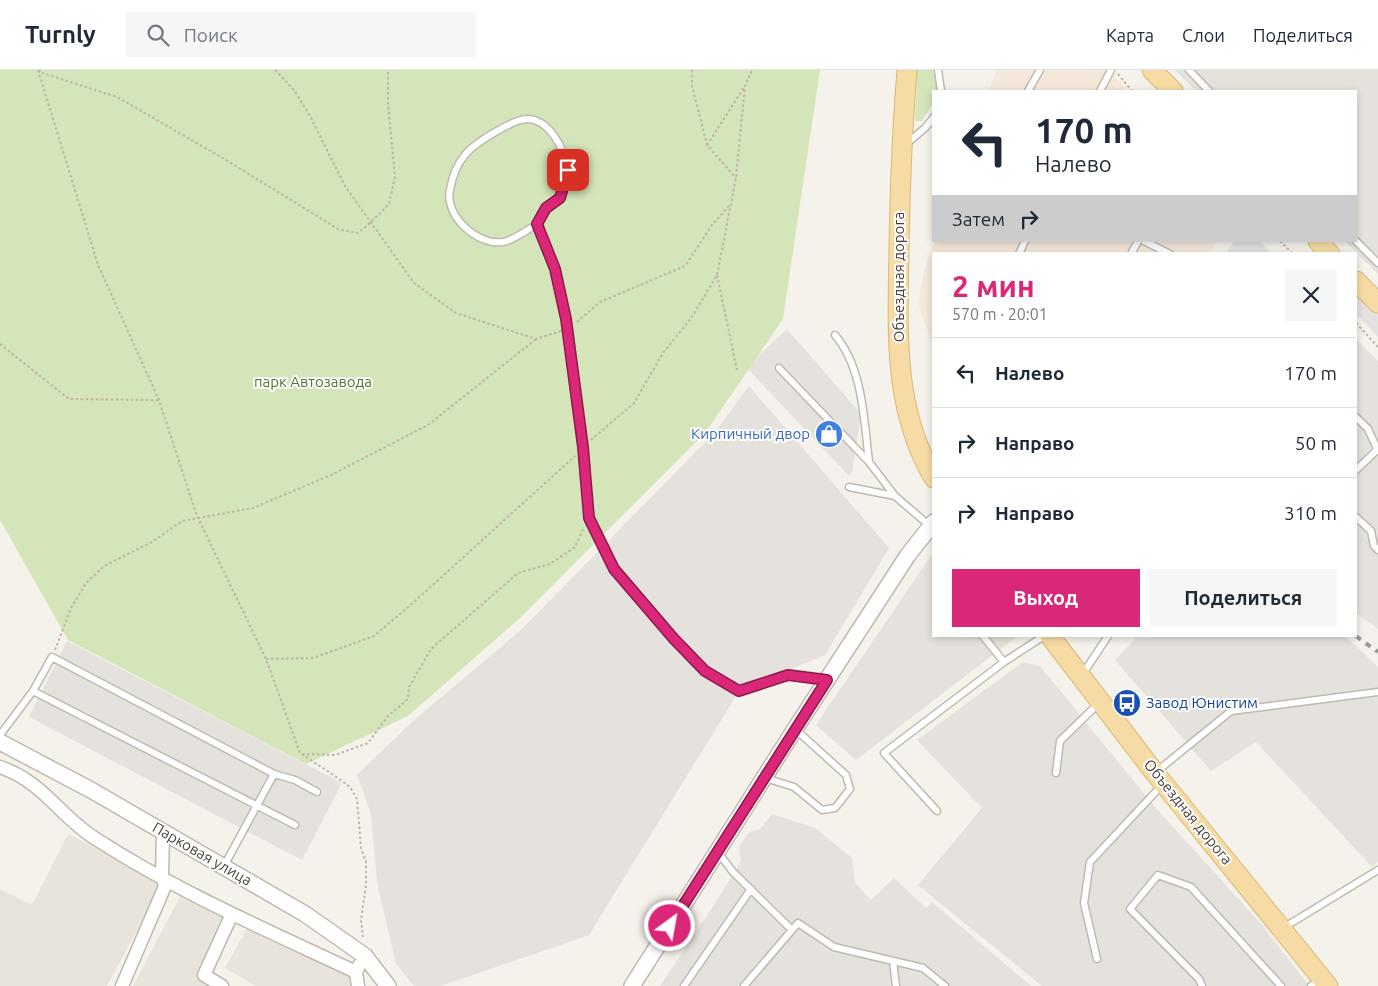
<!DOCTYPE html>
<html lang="ru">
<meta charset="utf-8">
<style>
body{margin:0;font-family:Ubuntu,sans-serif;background:#f6f6f7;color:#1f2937;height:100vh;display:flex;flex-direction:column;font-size:19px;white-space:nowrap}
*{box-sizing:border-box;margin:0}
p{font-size:16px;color:#747a83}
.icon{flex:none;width:28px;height:28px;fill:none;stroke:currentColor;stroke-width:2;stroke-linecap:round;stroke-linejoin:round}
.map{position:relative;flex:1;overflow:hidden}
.drawer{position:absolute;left:932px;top:182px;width:425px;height:385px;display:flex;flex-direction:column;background:#fff;border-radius:0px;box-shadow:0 2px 8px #0003}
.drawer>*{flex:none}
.top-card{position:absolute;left:932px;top:20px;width:425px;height:152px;border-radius:0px;box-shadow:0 2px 8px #0003;background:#fff;color:#1f2937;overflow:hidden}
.pin{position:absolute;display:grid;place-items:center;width:42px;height:42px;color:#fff;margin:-21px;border-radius:10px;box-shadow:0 2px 8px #0006}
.me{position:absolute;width:55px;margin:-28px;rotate:32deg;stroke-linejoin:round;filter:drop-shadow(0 0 4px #0008)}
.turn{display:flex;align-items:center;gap:18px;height:105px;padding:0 20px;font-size:22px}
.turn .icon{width:65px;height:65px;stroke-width:2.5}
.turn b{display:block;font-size:35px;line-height:42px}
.then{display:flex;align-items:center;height:48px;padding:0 20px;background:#0003;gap:10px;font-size:19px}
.round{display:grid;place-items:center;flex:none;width:52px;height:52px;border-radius:0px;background:#f6f6f7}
.overview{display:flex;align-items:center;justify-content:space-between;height:85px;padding:0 20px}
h1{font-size:30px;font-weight:600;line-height:38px;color:#db2777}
.action{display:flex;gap:10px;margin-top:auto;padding:10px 20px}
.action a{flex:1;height:58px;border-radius:0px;background:#db2777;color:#fff;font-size:20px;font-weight:600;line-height:58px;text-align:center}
.action a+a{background:#f6f6f7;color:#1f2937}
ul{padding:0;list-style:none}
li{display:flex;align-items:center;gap:15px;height:70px;padding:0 20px;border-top:1px solid #e0e1e3}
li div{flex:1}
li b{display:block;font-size:19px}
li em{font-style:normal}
header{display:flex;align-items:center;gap:30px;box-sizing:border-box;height:70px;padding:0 25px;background:#fff;border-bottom:1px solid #e0e1e3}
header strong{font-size:24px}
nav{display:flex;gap:28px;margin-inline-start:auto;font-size:18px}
.search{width:350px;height:45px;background:#f6f6f7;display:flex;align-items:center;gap:12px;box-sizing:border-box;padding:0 18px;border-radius:0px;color:#747a83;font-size:19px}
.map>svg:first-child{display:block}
.residential{fill:#e8e3db}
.commercial{fill:#f4e8da}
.industrial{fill:#e5e1dd}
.green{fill:#d3e5b9}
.parking{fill:#e4e2e0}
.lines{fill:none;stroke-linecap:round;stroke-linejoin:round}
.service-casing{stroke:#c0b9af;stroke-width:9}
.minor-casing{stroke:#c0b9af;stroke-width:15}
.tertiary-casing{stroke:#c0b9af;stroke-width:18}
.primary-casing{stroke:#dab874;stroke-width:21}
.path{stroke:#c0b4a2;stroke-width:2;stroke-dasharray:2.5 2.5;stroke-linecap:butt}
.service{stroke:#fff;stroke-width:6}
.minor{stroke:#fff;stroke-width:12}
.tertiary{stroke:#fff;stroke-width:15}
.primary{stroke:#f6dba4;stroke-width:19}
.rail{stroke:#999;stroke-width:4;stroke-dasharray:6 6;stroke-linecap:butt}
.route-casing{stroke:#8e194d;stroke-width:12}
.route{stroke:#db2777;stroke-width:9}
.labels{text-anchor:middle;stroke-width:4;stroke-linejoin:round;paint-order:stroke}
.street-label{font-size:15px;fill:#49423a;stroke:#fff}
.park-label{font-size:15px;fill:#4e7631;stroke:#fff}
.shop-label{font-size:15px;fill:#366cbe;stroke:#fff;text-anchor:end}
.transit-label{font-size:15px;fill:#164399;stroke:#fff;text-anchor:start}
</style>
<header>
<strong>Turnly</strong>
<div class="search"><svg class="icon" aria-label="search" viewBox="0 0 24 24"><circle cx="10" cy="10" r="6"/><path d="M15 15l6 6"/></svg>Поиск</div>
<nav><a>Карта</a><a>Слои</a><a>Поделиться</a></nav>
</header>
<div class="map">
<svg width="1378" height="916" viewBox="0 0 1378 916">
<rect width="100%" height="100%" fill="#f5f2ec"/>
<path class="residential" d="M 68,764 L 163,812 L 107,916 L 0,916 L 0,819 L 32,835 Z
M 184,819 L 229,845 L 199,904 L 218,916 L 133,916 Z
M 250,853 L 355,909 L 351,916 L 256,916 L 225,898 Z"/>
<path class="commercial" d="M 998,0 L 1108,0 L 1128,21 L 988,21 Z
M 934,171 L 1217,171 L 1208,184 L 934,184 L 934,279 L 918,234 L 924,201 Z"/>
<path class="industrial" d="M 1175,0 L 1378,0 L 1378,204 L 1345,171 L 1356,171 L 1356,21 L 1196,21 Z
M 787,259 L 861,344 L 852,402 L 849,406 L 746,297 Z
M 1356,269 L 1378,291 L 1378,559 L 1356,543 Z
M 749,316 L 889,478 L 825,585 L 739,621 L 589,865 L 441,916 L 414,916 L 396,894 L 377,813 L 371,744 L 357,705 L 413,651 L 522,559 L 715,362 Z
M 934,481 L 934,566 L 1013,566 L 1015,568 L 856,690 L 816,655 Z
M 1135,566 L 1345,566 L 1378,597 L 1378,792 L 1372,797 L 1256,672 L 1211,701 L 1115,590 L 1135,569 Z
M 67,571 L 342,713 L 302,790 L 29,647 Z
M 1023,592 L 1040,596 L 1155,737 L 1262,855 L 1309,916 L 1042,916 L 918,815 L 982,738 L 917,670 Z
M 772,744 L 815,758 L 852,788 L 855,813 L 871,830 L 894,808 L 926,838 L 932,832 L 1031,916 L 660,916 L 716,832 L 741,791 L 739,777 L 748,763 L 760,759 Z"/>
<path class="green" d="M 0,0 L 820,0 L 783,249 L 705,363 L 520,548 L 408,646 L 306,694 L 68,570 L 0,450 Z
M 917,0 L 933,0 L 938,21 L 934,21 L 934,32 L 922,51 L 915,51 Z"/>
<path class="parking" d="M 1234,171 L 1260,171 L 1272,184 L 1225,184 Z
M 1356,217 L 1378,239 L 1378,267 L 1356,244 Z"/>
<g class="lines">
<defs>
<path id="service" d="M 938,0 L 941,21
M 1189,0 L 1209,21
M 1028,21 L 1040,0
M 1100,21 L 1111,0
M 906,74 L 925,58 L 934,47
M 537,154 L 546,138 L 560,128 C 564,119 569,108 567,99 C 565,79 549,49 527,49 C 513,49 473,74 465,85 C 457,94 452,108 450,120 C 444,146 478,176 503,172 C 514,170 527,160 537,154 L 555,199 L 567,249 L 583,377 L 589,448 L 614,499 L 675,569 L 705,601 L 739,621 L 787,605 L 825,610
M 1144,171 L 1170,184
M 1356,171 L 1378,193
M 1019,184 L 1025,171
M 1131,184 L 1138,171
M 835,265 C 863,298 864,350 869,392
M 779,298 L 869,392 L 895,426 L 930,456
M 1356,347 L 1368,359 L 1378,381
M 1356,400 L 1377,380
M 849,417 L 895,426
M 1356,447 L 1371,461 L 1374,476 L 1378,480
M 983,566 L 1004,592
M 1082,605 L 1108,566
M 33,621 L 52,587 L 274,704 L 224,796
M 0,665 L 33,621 L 295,755
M 1156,702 L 1231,641 L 1378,622
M 1056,703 L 1060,671 L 1100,632
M 274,704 L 295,710 L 317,722
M 765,708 L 794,717 L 822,740 L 835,738 L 850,719 L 846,705 L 795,659
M 937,741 L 884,683 L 1004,592 L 1044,566
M 717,781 L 733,802 L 792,860
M 1283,858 L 1378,800
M 1097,889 L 1084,833 L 1090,792 L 1163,714
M 893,891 L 896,916
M 684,916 L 751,819
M 744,916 L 798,853 L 834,877 L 923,898 L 945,916
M 1202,916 L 1199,909 L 1130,839 L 1158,805 L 1191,817 L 1281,916
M 1311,916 L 1321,908"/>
<path id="minor" d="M 0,697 C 44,712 60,747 96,769 C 178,822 269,861 356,902
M 122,916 L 165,816 L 162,806 L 163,762
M 222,916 L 204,905 L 232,844
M 358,916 L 356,902 L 360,894"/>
<path id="tertiary" d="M 0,672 L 91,720 L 305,844 L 365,886 L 388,916
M 632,916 L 795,659 L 908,485 L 934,452"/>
<path id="primary" d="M 907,0 C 902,60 900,119 899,179 C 898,258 892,338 934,408
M 1152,0 L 1173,21
M 1318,171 L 1330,184
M 1356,211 L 1378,233
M 1050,566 L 1155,703 L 1328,916"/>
</defs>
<use href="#service" class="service-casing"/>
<use href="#minor" class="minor-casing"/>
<use href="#tertiary" class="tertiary-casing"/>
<use href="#primary" class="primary-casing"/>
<path class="path" d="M 38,0 L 98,195 L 159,330 L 197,446 L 266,589 L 300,683 L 338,708 L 350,717 L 357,729 L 361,778 L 366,792 L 366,815 L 361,850 L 363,867
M 40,0 L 39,2 L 117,27 L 226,90 L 338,159 L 358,163 L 370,153 L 389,134 L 395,107 L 388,33 L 388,0
M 275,0 L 294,20 L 309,44 L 345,116 L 414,213 L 456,243 L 536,269 L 561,261
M 692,0 L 692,16 L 707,75 L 736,108
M 1118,4 L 1132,21
M 707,75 L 745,16
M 1280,171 L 1293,184
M 717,205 L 737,300
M 577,252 L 600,232 L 685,196 L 712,155 L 729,136
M 1356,253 L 1378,277
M 0,274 L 69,329 L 158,330
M 591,370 L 634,333 L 663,283 L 692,247 L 717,205 L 736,108 L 745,16 L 752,0
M 55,580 L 71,538 L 86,513 L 104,496 L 152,472 L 182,451 L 253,438 L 331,405 L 428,355 L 536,269
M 266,589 L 313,588 L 374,566 L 414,532 L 575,386
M 302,684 L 335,685 L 368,673 L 388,646 L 408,629 L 409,617 L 431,579 L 518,503 L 550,494 L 575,477 L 583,459"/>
<use href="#service" class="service"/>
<use href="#minor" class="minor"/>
<use href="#tertiary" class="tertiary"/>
<use href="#primary" class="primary"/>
<path class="rail" d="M 1356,566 L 1378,582"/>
</g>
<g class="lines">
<defs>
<path id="route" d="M 568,100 L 560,128 L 546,138 L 537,154 L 555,199 L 566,249 L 583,377 L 589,448 L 614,499 L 674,569 L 705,601 L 739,621 L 788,605 L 827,610 L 670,856"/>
</defs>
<use href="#route" class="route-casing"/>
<use href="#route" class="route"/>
</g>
<defs>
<symbol id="shop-disc" viewBox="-11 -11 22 22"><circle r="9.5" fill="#3f7fe0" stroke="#fff"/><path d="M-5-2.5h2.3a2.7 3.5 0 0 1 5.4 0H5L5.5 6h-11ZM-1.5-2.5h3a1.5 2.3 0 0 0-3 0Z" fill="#fff"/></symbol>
<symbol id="bus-disc" viewBox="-11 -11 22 22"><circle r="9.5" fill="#1a4fb4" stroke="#fff"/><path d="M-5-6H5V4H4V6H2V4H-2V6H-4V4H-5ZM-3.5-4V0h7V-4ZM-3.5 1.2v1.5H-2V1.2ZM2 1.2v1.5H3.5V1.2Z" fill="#fff"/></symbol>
</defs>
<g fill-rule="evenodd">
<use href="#shop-disc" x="813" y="348" width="32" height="32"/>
<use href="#bus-disc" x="1111" y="617" width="32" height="32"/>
</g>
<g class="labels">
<g class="street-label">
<text transform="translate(899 207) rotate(-90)" y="5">Объездная дорога</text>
<text transform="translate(1188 742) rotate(51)" y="5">Объездная дорога</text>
<text transform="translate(202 784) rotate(30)" y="5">Парковая улица</text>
</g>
<g class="park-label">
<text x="313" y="317">парк Автозавода</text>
</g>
<g class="shop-label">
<text x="810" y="369">Кирпичный двор</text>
</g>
<g class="transit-label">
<text x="1146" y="638">Завод Юнистим</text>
</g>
</g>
</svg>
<div class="pin" style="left:568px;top:100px;background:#d93025"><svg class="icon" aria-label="arrive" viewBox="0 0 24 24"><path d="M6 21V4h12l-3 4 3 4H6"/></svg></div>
<svg class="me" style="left:670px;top:856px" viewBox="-20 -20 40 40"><circle r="17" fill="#db2777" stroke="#fff" stroke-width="3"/><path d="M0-11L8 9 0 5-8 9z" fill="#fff"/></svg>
<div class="top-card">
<div class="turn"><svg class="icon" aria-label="left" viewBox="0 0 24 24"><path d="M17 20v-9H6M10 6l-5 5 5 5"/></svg><div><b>170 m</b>Налево</div></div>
<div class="then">Затем<svg class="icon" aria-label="right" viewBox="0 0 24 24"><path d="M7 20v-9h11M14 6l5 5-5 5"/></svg></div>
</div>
<section class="drawer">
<div class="overview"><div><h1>2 мин</h1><p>570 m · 20:01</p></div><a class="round"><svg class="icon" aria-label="close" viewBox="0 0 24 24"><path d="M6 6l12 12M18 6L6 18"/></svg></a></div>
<ul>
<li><svg class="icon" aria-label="left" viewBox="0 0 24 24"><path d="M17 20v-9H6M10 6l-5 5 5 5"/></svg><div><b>Налево</b></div><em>170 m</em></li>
<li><svg class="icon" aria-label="right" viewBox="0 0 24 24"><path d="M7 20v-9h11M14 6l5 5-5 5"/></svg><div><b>Направо</b></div><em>50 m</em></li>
<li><svg class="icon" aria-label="right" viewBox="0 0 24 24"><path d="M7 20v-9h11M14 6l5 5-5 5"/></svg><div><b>Направо</b></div><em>310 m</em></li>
</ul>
<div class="action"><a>Выход</a><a>Поделиться</a></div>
</section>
</div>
